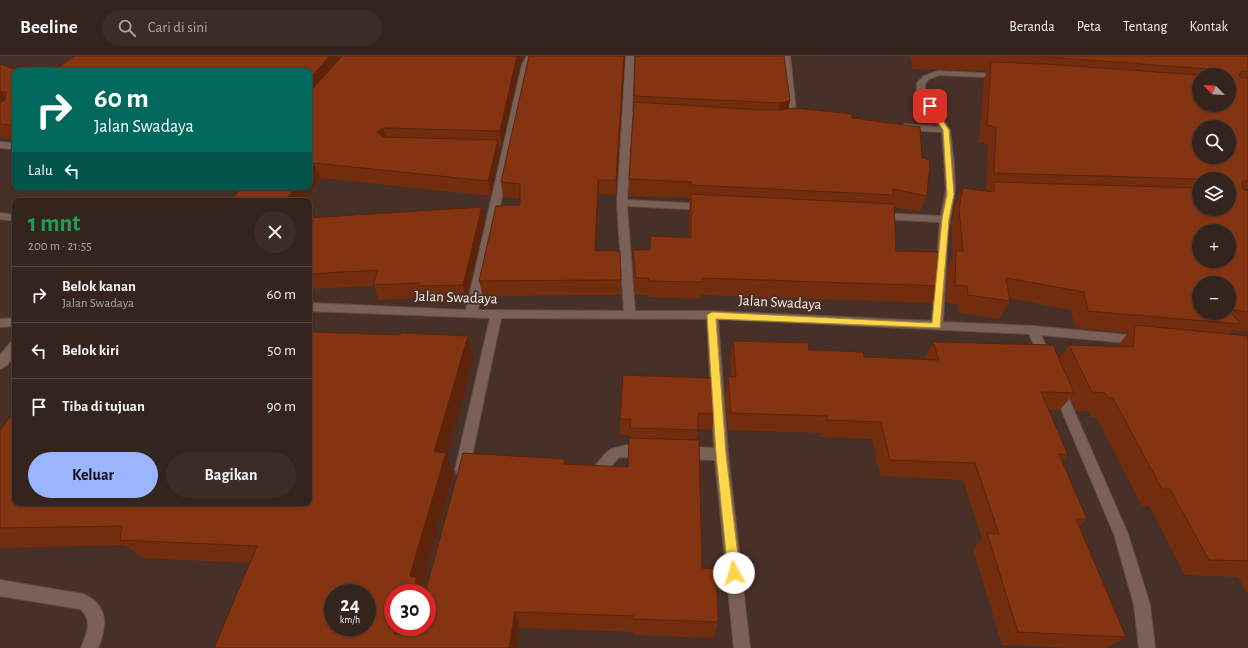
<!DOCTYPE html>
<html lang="id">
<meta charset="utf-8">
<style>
body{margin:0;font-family:"Alegreya Sans",sans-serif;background:#3d2c26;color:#f1f3f6;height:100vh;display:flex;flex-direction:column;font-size:15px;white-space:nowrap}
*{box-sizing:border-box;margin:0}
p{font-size:13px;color:#aaa4a4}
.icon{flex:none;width:22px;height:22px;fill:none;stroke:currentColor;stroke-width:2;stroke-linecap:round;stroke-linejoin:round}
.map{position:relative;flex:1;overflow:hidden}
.details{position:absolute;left:12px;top:142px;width:300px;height:308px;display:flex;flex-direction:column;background:#35241d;border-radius:8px;box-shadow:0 1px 3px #0004,0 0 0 1px #4f413b}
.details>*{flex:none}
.hud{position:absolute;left:12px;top:12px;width:300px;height:122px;border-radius:8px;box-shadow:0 1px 3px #0004,0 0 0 1px #4f413b;background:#00695c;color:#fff;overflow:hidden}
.needle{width:26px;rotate:295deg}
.tools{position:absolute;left:1192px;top:12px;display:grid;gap:8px}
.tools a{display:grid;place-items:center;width:44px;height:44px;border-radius:50%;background:#35241d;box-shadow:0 1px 3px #0004,0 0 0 1px #4f413b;font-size:20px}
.speed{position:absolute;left:324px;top:528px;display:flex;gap:8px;font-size:20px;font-weight:700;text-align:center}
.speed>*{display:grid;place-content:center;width:52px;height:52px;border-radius:50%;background:#35241d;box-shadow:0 1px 3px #0004,0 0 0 1px #4f413b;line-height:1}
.speed small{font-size:10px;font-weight:400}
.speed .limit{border:6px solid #d22;background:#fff;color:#111}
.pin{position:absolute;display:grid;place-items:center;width:34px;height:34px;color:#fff;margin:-17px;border-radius:8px;box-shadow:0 2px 6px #0006}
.me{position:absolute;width:44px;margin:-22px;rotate:354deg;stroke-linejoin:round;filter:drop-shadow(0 0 3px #0008)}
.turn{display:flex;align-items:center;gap:14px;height:84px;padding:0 16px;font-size:18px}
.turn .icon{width:52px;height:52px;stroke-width:2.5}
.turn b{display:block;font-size:28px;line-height:34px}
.then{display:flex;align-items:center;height:38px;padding:0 16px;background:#0003;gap:8px;font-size:15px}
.round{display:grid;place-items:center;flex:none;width:42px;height:42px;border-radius:21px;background:#3d2c26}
.summary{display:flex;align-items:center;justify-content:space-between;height:68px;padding:0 16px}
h1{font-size:24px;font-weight:700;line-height:30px;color:#1e9e55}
.button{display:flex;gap:8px;margin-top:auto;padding:8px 16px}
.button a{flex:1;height:46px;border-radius:24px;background:#99b5fd;color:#111;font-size:16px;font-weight:700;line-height:46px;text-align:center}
.button a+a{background:#3d2c26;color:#f1f3f6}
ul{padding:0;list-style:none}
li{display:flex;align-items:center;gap:12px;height:56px;padding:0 16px;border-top:1px solid #4f413b}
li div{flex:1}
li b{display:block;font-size:15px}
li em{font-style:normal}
header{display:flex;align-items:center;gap:24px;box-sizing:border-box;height:56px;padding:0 20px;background:#35241d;border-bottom:1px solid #4f413b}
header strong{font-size:19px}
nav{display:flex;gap:22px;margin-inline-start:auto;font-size:14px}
.search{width:280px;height:36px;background:#3d2c26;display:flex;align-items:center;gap:10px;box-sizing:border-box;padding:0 14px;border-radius:22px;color:#aaa4a4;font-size:15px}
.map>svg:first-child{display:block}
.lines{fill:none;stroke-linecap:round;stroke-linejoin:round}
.minor-casing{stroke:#624f47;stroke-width:2}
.minor{fill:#7a6057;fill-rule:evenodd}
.wall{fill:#722d0e;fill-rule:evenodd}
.shaded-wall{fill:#5c240b}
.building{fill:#843410;stroke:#5c240b;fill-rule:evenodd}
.route{fill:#ffd54a;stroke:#a68a30}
.labels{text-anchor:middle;stroke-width:4;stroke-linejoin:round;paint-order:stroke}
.street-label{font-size:15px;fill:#fdede7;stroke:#473027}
</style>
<header>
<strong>Beeline</strong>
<div class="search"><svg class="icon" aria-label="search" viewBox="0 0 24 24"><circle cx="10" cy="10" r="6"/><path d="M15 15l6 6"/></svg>Cari di sini</div>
<nav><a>Beranda</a><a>Peta</a><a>Tentang</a><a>Kontak</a></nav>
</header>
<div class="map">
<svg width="1248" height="592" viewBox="0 0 1248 592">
<rect width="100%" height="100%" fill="#473027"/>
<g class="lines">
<defs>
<path id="minor" d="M 527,0 L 535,0 L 530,8 L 478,254 L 624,255 L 617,147 L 626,0 L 634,0 L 632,56 L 649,56 L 653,59 L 649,62 L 632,61 L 627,144 L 704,148 L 709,151 L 704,154 L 627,150 L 635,255 L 712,255 L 932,265 L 940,166 L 879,163 L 874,160 L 879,157 L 941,160 L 946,134 L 942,76 L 904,74 L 900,71 L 904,68 L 940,71 L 921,42 L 917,34 L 917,27 L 924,20 L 938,15 L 1000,18 L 1003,18 L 1003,22 L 939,19 L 929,23 L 925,28 L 925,34 L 929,42 L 950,74 L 954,107 L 955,134 L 948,176 L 943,266 L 1033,270 L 1139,280 L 1143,281 L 1145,284 L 1143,287 L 1139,288 L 1041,279 L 1052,303 L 1050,306 L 1046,308 L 1042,306 L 1029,278 L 718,263 L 728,398 L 750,592 L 734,592 L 715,404 L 684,403 L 679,401 L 677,397 L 679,393 L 684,391 L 714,392 L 707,263 L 501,262 L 469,414 L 467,418 L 462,420 L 457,418 L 455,414 L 490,262 L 309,255 L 309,247 L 466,254 L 522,8 Z
M 782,0 L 790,0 L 797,63 L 793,66 L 789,63 Z
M 0,86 L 15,87 L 15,93 L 0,92 Z
M 0,157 L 15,159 L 15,165 L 0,163 Z
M 15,262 L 15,270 L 0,271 L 0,263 Z
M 15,285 C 15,296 12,309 0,313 L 0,299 L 11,286 Z
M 1059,329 L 1063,330 L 1065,334 L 1128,478 L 1150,549 L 1155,592 L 1139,592 L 1134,549 L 1114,478 L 1053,334 L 1055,330 Z
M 627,389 L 650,392 L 652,396 L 650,400 L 645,402 L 620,401 C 609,409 605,428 587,421 L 585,417 L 587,413 L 596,409 L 605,398 L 611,393 Z
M 0,524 L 83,538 C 109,549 107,570 98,592 L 81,592 C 86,579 94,564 80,553 L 0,540 Z"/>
</defs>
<use href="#minor" class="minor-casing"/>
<use href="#minor" class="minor"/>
</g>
<path class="wall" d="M 74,0 L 525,0 L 521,8 L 502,89 L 499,89 L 500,98 L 491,140 L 320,122 L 309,131 L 309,15 Z
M 625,0 L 616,139 L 599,138 L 596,195 L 621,224 L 621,239 L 483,240 L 479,225 L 520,149 L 520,143 L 503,141 L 501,126 Z
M 635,0 L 784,0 L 789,53 L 852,62 L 922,102 L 927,140 L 920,156 L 894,151 L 896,195 L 940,230 L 932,247 L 700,239 L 700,243 L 649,241 L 649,239 L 635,239 L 633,210 L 633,194 L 650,194 L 689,181 L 689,155 L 690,146 L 689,146 L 689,142 L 629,140 L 629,123 L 634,46 Z
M 910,0 L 1248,0 L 1248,276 L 1233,274 L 1229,278 L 1248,280 L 1248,539 L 1238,521 L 1185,519 L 1149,450 L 1142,450 L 1096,361 L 1091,361 L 1089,355 L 1076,355 L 1070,342 L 1060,354 L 1049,354 L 1068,399 L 1062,405 L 1087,463 L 1079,470 L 1126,581 L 1107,592 L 1072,592 L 1002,589 L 973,493 L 982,483 L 963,424 L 880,420 L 872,383 L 821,381 L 820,377 L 728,374 L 725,339 L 728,321 L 731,321 L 730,303 L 733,285 L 864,301 L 924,303 L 933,286 L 1059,303 L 1069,289 L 1119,291 L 1119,288 L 1128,277 L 1075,272 L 1071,254 L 1009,242 L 1010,245 L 999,263 L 958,256 L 957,248 L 946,247 L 947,213 L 953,201 L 951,170 L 955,149 L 963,132 L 990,135 L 986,135 L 988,88 L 979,86 L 984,22 L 987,15 L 913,13 ZM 1199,19 L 1229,19 L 1199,49 ZM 1199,123 L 1229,123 L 1199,153 Z
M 0,8 L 15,15 L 15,83 L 4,82 L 0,81 Z
M 482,151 L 485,166 L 466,244 L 423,244 L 422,242 L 379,244 L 374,230 L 309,233 L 309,162 Z
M 468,280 L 474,302 L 447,400 L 453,417 L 422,532 L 424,536 L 566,408 L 628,411 L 630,379 L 620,379 L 620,363 L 623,319 L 714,358 L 712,374 L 698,373 L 696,384 L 702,512 L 718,566 L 714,582 L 633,579 L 633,576 L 520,572 L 517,592 L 214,592 L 250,507 L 143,502 L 125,489 L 0,492 L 0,374 ZM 393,537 L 427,537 L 413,578 L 409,578 L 411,571 L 393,571 Z"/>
<path class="shaded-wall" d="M 330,0 L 338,0 L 341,7 L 309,43 L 309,23 Z
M 517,0 L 525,0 L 521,8 L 502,89 L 500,75 Z
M 624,0 L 625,0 L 616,139 L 616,124 Z
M 0,36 L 1,36 L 11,50 L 0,58 Z
M 790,45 L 787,60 L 777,62 L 780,47 Z
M 383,72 L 387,86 L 377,76 Z
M 498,84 L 500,98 L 491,140 L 488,125 Z
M 314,107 L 320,122 L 303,145 L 285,145 L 296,131 L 309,131 L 309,114 Z
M 598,124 L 599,138 L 595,210 L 595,195 Z
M 482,151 L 485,166 L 466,244 L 463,229 Z
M 468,280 L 474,302 L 447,400 L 453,417 L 422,532 L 425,537 L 416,537 L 410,519 L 434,396 Z
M 515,556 L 520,572 L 517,592 L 509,592 Z
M 396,571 L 411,571 L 406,592 L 394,578 Z"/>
<path class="building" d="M 74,0 L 330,0 L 309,23 L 309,15 L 53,15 Z
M 342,0 L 517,0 L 500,75 L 383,72 L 377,76 L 383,81 L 498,84 L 488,125 L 314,107 L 309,114 L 309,37 Z
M 529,0 L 624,0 L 616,124 L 598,124 L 595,195 L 620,195 L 621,224 L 479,225 L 496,150 L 520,149 L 520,128 L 501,126 Z
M 635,0 L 784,0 L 790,45 L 780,47 L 634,40 Z
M 1048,0 L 1248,0 L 1248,15 L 1241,15 L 1239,20 L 1241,22 L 1248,22 L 1248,125 L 1243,125 L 1242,126 L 1242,132 L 1244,134 L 1248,134 L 1248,256 L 1229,253 L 1229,227 L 1199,227 L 1199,257 L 1229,257 L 1229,254 L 1240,268 L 1088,255 L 1084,236 L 1006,222 L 1010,245 L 968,239 L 967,230 L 955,229 L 956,195 L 963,195 L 959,152 L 963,132 L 994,136 L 994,126 L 1199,132 L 1199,153 L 1229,153 L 1229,123 L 1199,123 L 994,117 L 996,71 L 987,69 L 991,6 L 1045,8 L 1199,19 L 1199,49 L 1229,49 L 1229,19 L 1210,19 L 1212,14 L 1210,13 L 1049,1 ZM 1199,71 L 1229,71 L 1229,101 L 1199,101 ZM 1199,175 L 1229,175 L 1229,205 L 1199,205 Z
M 0,8 L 20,15 L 15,15 L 15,70 L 0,68 L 0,47 L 5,44 L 6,36 L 0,36 Z
M 634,46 L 760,54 L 780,54 L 795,52 L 852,58 L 852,62 L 920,71 L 922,102 L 930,104 L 927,140 L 893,133 L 893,139 L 691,129 L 691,126 L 629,123 Z
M 242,131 L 296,131 L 285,145 L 230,145 Z
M 691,138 L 894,148 L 896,195 L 942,196 L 940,230 L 702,222 L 702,226 L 649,225 L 649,222 L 636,222 L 633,194 L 650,194 L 651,180 L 691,182 Z
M 482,151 L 463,229 L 418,230 L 419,227 L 373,229 L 378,214 L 309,218 L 309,162 Z
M 1135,269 L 1248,280 L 1248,505 L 1209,504 L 1170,433 L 1162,433 L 1113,342 L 1108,342 L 1105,337 L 1092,336 L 1069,289 L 1133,291 Z
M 309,276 L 400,279 L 401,277 L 468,280 L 434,396 L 446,397 L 410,519 L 412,521 L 416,521 L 416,537 L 393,537 L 393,571 L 396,571 L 394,578 L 413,578 L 415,571 L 427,571 L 427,537 L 423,537 L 424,537 L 427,530 L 463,397 L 565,403 L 564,408 L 628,411 L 629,382 L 699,384 L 702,512 L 716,513 L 718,566 L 634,563 L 634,560 L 515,556 L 509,592 L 214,592 L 257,490 L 120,484 L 122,470 L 0,472 L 0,374 L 15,355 L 15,447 L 309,447 ZM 333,537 L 367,537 L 367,571 L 333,571 Z
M 733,285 L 808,287 L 809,294 L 863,296 L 864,301 L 939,304 L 933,286 L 1053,289 L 1074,337 L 1041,336 L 1068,399 L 1059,398 L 1087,463 L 1076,463 L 1126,581 L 1018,576 L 987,477 L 999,478 L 975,407 L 890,404 L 881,366 L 827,364 L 827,360 L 731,357 L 728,321 L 736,321 Z
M 623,319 L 712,322 L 714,358 L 698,357 L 698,374 L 630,372 L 631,363 L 620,363 Z"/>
<path class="route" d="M 928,48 L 932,48 L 949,74 L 954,138 L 949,163 L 940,272 L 716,263 L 726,398 L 740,517 L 738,521 L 734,523 L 730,521 L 728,517 L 716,398 L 707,259 L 712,256 L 932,267 L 942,163 L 947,138 L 943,74 L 927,50 Z"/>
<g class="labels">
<g class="street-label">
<text transform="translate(456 241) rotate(2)" y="5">Jalan Swadaya</text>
<text transform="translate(780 246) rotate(3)" y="5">Jalan Swadaya</text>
</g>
</g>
</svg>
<div class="tools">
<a><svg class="needle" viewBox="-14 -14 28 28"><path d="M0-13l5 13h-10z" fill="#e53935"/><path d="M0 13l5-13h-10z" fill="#aaa4a4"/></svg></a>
<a><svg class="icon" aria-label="search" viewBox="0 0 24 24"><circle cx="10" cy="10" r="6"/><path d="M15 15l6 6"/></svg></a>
<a><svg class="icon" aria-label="layers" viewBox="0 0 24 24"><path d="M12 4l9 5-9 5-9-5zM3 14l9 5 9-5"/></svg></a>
<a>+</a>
<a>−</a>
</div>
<div class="speed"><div>24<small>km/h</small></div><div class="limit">30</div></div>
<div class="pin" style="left:930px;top:50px;background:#d93025"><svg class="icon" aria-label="arrive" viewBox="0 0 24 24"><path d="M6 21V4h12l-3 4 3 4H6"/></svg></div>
<svg class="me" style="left:734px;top:517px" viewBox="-20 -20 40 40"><circle r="19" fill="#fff"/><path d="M0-13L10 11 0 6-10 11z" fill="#ffd54a"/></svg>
<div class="hud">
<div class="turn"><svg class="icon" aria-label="right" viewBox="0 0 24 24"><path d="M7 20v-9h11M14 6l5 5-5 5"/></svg><div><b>60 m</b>Jalan Swadaya</div></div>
<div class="then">Lalu<svg class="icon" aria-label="left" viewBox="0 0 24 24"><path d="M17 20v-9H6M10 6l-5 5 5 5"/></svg></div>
</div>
<section class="details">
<div class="summary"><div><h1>1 mnt</h1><p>200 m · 21:55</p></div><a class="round"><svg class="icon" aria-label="close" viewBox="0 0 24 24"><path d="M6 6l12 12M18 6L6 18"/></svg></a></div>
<ul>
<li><svg class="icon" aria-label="right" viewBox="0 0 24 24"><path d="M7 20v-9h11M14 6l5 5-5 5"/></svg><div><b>Belok kanan</b><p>Jalan Swadaya</p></div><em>60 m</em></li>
<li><svg class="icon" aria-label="left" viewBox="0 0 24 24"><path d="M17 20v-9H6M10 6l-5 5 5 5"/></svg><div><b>Belok kiri</b></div><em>50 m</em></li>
<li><svg class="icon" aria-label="arrive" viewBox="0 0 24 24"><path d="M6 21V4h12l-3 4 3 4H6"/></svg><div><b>Tiba di tujuan</b></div><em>90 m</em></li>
</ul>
<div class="button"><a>Keluar</a><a>Bagikan</a></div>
</section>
</div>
